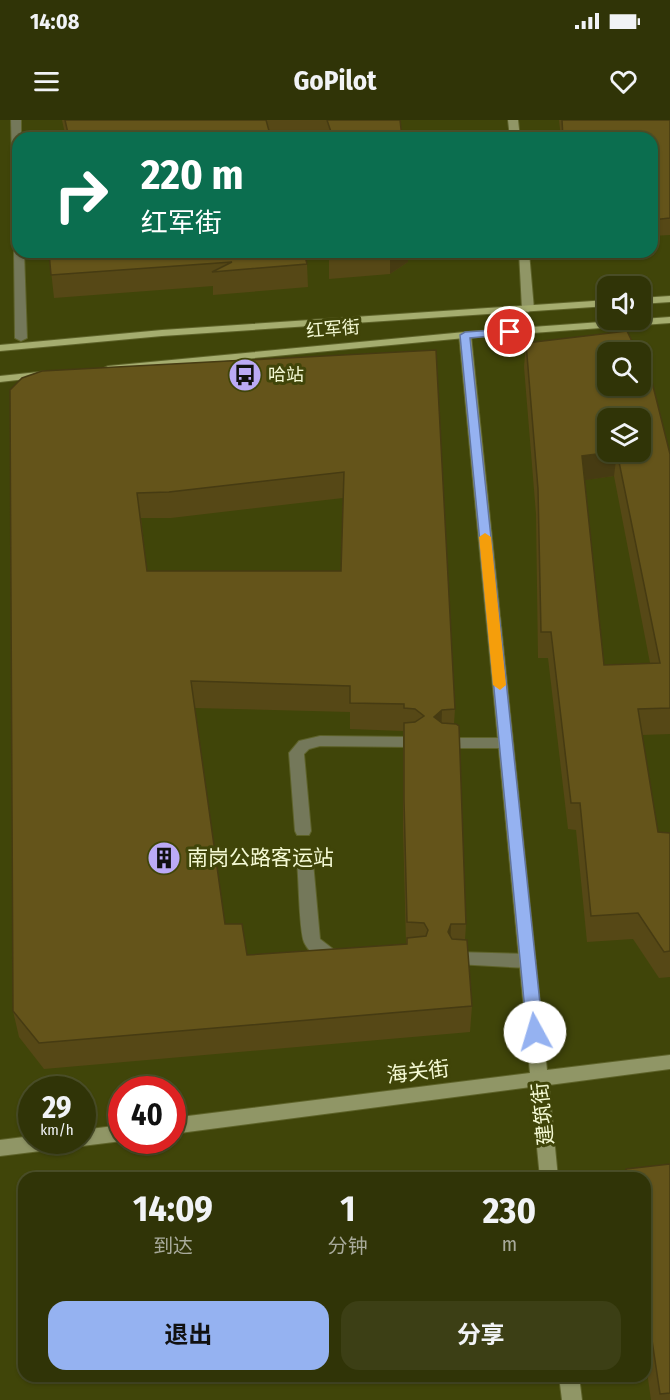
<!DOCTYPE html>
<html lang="zh">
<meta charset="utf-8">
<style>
body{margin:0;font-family:"Fira Sans Condensed","Noto Sans SC",sans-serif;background:#3c3f15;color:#f1f3f6;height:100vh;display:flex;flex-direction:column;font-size:22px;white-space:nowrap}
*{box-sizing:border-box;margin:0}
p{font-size:20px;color:#a8aa9b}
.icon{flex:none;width:33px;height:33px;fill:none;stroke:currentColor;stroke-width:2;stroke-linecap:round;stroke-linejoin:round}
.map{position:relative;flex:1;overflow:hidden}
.drawer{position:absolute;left:18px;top:1052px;width:633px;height:210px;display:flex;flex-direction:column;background:#303407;border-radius:18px;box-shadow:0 2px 4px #0004,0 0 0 2px #4b4f28}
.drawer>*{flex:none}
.guide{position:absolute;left:12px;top:12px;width:646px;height:126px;border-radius:18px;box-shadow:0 2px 4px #0004,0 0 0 2px #4b4f28;background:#0b6e4f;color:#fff;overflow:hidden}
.fabs{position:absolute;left:597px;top:156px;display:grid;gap:12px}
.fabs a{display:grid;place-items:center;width:54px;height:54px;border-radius:12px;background:#303407;box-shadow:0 2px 4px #0004,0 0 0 2px #4b4f28;font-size:30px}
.speed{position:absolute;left:18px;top:956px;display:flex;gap:12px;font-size:30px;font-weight:700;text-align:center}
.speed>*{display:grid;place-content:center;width:78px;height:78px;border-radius:50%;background:#303407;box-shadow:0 2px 4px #0004,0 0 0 2px #4b4f28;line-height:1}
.speed small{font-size:15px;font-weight:400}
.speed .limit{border:9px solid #d22;background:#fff;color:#111}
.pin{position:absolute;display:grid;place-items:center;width:51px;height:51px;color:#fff;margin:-26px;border:3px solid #fff;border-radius:50%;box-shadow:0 2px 6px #0007}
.me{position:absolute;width:66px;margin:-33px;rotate:354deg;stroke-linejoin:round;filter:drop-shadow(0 0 4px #0008)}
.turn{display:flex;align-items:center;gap:21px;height:126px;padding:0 30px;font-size:27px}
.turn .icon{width:78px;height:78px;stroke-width:2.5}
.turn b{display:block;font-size:42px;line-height:51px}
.eta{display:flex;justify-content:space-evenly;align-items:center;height:102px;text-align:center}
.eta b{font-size:36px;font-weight:700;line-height:42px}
.primary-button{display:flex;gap:12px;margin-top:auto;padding:12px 30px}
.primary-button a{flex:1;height:69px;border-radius:18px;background:#95b2f1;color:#111;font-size:24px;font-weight:700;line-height:69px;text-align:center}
.primary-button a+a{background:#3c3f15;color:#f1f3f6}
.status{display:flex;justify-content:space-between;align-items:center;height:42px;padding:0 30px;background:#303407;direction:ltr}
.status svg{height:16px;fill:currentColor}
header{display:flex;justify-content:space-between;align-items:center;height:78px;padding:0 30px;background:#303407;font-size:27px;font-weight:700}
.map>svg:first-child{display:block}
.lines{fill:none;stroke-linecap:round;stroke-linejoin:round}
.lane-casing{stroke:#5d6229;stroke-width:2}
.street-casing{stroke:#5d6229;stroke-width:2}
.secondary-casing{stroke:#5d6229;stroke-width:2}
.primary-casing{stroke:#5d6229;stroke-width:2}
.lane{fill:#74785a;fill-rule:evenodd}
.street{fill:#74785a;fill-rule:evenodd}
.secondary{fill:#909666;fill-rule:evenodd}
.primary{fill:#a5ad6f;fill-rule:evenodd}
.wall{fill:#564816;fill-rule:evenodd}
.shaded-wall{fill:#463b12}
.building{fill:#64541a;stroke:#463b12;stroke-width:1.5;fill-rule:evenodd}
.route{fill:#95b2f1;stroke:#61749d;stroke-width:1.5}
.slow{fill:#f59e0b}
.labels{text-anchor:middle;stroke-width:6;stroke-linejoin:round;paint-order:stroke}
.far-street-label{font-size:18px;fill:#f4f9d4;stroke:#404509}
.far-poi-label{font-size:18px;fill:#f4f9d4;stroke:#404509;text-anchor:start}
.poi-label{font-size:21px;fill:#f4f9d4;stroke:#404509;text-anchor:start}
.street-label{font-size:21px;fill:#f4f9d4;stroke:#404509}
</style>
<div class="status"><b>14:08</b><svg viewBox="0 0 49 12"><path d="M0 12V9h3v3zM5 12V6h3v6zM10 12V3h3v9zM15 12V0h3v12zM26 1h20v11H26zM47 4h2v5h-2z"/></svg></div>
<header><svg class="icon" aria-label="menu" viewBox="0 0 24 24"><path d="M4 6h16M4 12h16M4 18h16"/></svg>GoPilot<svg class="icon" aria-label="heart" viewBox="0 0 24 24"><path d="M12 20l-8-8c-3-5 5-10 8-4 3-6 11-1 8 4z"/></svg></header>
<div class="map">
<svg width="670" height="1280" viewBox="0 0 670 1280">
<rect width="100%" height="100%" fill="#404509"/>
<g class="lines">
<defs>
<path id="lane" d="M 320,616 L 413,617 L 420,622 L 413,627 L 320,626 L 309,629 L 304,634 L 311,711 L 309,715 L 297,715 L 295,711 L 289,633 L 299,621 Z
M 442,618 L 506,618 L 513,623 L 506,628 L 442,628 L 435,623 Z
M 305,736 L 311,738 L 313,742 L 320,819 L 333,829 L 344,832 L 346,837 L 344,842 C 330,846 310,836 304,822 C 299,809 299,760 297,742 L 299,738 Z
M 456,832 L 528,834 L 534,836 L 536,841 L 534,846 L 528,848 L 456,844 L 450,843 L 448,838 L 450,833 Z"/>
<path id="street" d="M 11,0 L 21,0 L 21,18 L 18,18 L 18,88 L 13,85 Z
M 18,129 L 18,132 L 24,132 L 27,218 L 21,221 L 15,218 L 14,132 Z"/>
<path id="secondary" d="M 508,0 L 518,0 L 520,18 L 510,18 Z
M 519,132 L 529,132 L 534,189 L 528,192 L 522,189 Z
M 465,212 L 471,215 L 547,950 L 670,935 L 670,949 L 549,965 L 558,1058 L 540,1058 L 531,967 L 172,1014 L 172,998 L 530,953 L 459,215 Z
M 122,1005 L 122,1020 L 124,1020 L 122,1021 L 82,1026 L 74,1020 L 71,1026 L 65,1028 L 0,1036 L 0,1020 L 32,1016 L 32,1020 L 82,1020 L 82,1010 Z
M 559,1256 L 579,1256 L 582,1280 L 562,1280 Z"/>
<path id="primary" d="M 670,176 L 670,182 L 640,184 L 640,178 Z
M 608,180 L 608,186 L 162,216 L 0,231 L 0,225 L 162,210 Z
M 670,197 L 670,203 L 465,218 L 108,252 L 102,249 L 108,246 L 465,212 Z
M 48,251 L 52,252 L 52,256 L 0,262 L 0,256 Z"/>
</defs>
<use href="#lane" class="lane-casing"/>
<use href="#street" class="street-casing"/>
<use href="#secondary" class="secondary-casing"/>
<use href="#primary" class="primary-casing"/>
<use href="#lane" class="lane"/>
<use href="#street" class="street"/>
<use href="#secondary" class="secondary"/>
<use href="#primary" class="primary"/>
</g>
<path class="wall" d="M 62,0 L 400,0 L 402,18 L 66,18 Z
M 559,0 L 670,0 L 670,115 L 652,116 L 652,18 L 561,18 Z
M 49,132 L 307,144 L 308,167 L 213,175 L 213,166 L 54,178 Z
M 329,132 L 408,132 L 408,142 L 390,154 L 329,159 Z
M 526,223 L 670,334 L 670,614 L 642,615 L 658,712 L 670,715 L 670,857 L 659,858 L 633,819 L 587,822 L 576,710 L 568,709 L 548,538 L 538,538 L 536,394 L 524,247 ZM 614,356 L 650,543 L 604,545 L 584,360 Z
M 436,230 L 455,589 L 454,604 L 466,804 L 465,820 L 472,886 L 470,912 L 44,949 L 19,917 L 13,891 L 10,270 ZM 343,378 L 341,451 L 147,451 L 141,398 L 171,398 ZM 195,588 L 350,592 L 350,609 L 403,611 L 403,707 L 406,824 L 247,835 L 225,804 Z
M 670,1044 L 670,1280 L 651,1280 L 645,1238 L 645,1058 L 625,1058 L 626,1049 Z"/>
<path class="shaded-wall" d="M 390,132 L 408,132 L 408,142 L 390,154 Z
M 612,332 L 617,332 L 614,356 L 579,361 L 582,336 Z
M 442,590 L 441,616 L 434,597 Z
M 451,804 L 450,831 L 448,812 Z"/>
<path class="building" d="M 65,0 L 266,0 L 271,18 L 69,18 Z
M 327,0 L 400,0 L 402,18 L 333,18 Z
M 562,0 L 670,0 L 670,98 L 652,100 L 652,18 L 563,18 Z
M 49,132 L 304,132 L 307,144 L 212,152 L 232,142 L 51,155 Z
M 329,132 L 382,132 L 329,136 Z
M 627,211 L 637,232 L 608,232 L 608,266 L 640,266 L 640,241 L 643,247 L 648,246 L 670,334 L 670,588 L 638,589 L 658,712 L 670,713 L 670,831 L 664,832 L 638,793 L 591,796 L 580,683 L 571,683 L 551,512 L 541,512 L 538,369 L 526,223 ZM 608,298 L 640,298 L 640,332 L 617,332 L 660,543 L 604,545 L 582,336 L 612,332 L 608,332 Z
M 436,230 L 455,589 L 442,590 L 434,597 L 442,603 L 456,604 L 459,606 L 466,804 L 451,804 L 448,812 L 452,819 L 467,820 L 472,886 L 39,923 L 13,891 L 10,270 L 22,258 L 42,251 ZM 344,352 L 341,451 L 147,451 L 137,373 L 169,372 ZM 191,561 L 350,566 L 350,583 L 404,584 L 404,588 L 415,589 L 424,596 L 415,602 L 404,603 L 404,680 L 407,802 L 424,803 L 428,810 L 426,816 L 407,818 L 407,824 L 247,835 L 242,804 L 225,804 Z
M 670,1044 L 670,1273 L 660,1274 L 645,1173 L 645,1058 L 627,1058 L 626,1049 Z"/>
<path class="route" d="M 510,209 L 514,209 L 514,214 L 470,218 L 543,912 L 540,916 L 535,918 L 529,916 L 527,912 L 460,215 L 465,212 Z"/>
<path class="slow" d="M 485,413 L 491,417 L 506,565 L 500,570 L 493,565 L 479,417 Z"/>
<defs>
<symbol id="bus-disc" viewBox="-11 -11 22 22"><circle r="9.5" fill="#bbaaf6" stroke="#404509"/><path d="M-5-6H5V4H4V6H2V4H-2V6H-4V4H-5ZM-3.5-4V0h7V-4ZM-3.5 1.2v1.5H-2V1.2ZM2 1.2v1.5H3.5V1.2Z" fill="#111"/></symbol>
<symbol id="building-disc" viewBox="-11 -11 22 22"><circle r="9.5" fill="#bbaaf6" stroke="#404509"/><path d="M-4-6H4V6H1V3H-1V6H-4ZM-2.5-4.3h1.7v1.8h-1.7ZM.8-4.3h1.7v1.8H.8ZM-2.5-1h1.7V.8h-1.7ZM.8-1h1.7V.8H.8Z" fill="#111"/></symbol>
</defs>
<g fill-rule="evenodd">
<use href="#bus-disc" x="226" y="236" width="38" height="38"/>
<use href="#building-disc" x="145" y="719" width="38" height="38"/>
</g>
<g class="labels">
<g class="far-street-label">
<text transform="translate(333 209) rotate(-5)" y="6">红军街</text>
</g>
<g class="far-poi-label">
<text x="268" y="261">哈站</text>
</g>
<g class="poi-label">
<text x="187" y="745">南岗公路客运站</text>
</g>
<g class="street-label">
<text transform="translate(418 952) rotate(-7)" y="7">海关街</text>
<text transform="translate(543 994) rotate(-96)" y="7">建筑街</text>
</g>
</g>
</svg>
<div class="fabs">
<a><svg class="icon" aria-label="sound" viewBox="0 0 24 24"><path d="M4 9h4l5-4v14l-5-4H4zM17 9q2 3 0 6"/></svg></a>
<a><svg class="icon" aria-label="search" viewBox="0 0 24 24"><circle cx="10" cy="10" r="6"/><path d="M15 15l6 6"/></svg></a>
<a><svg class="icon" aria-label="layers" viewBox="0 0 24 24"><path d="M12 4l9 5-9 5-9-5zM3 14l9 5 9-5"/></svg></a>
</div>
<div class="speed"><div>29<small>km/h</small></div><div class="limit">40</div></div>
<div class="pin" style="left:510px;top:212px;background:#d93025"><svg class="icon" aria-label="arrive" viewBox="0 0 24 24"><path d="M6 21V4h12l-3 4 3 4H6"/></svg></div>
<svg class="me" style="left:535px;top:912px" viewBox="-20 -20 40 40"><circle r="19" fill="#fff"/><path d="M0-13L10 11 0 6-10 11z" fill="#95b2f1"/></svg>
<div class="guide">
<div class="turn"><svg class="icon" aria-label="right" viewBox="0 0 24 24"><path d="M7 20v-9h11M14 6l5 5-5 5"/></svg><div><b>220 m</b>红军街</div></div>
</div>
<section class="drawer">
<div class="eta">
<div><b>14:09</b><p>到达</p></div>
<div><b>1</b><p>分钟</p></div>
<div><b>230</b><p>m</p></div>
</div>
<div class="primary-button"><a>退出</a><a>分享</a></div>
</section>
</div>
